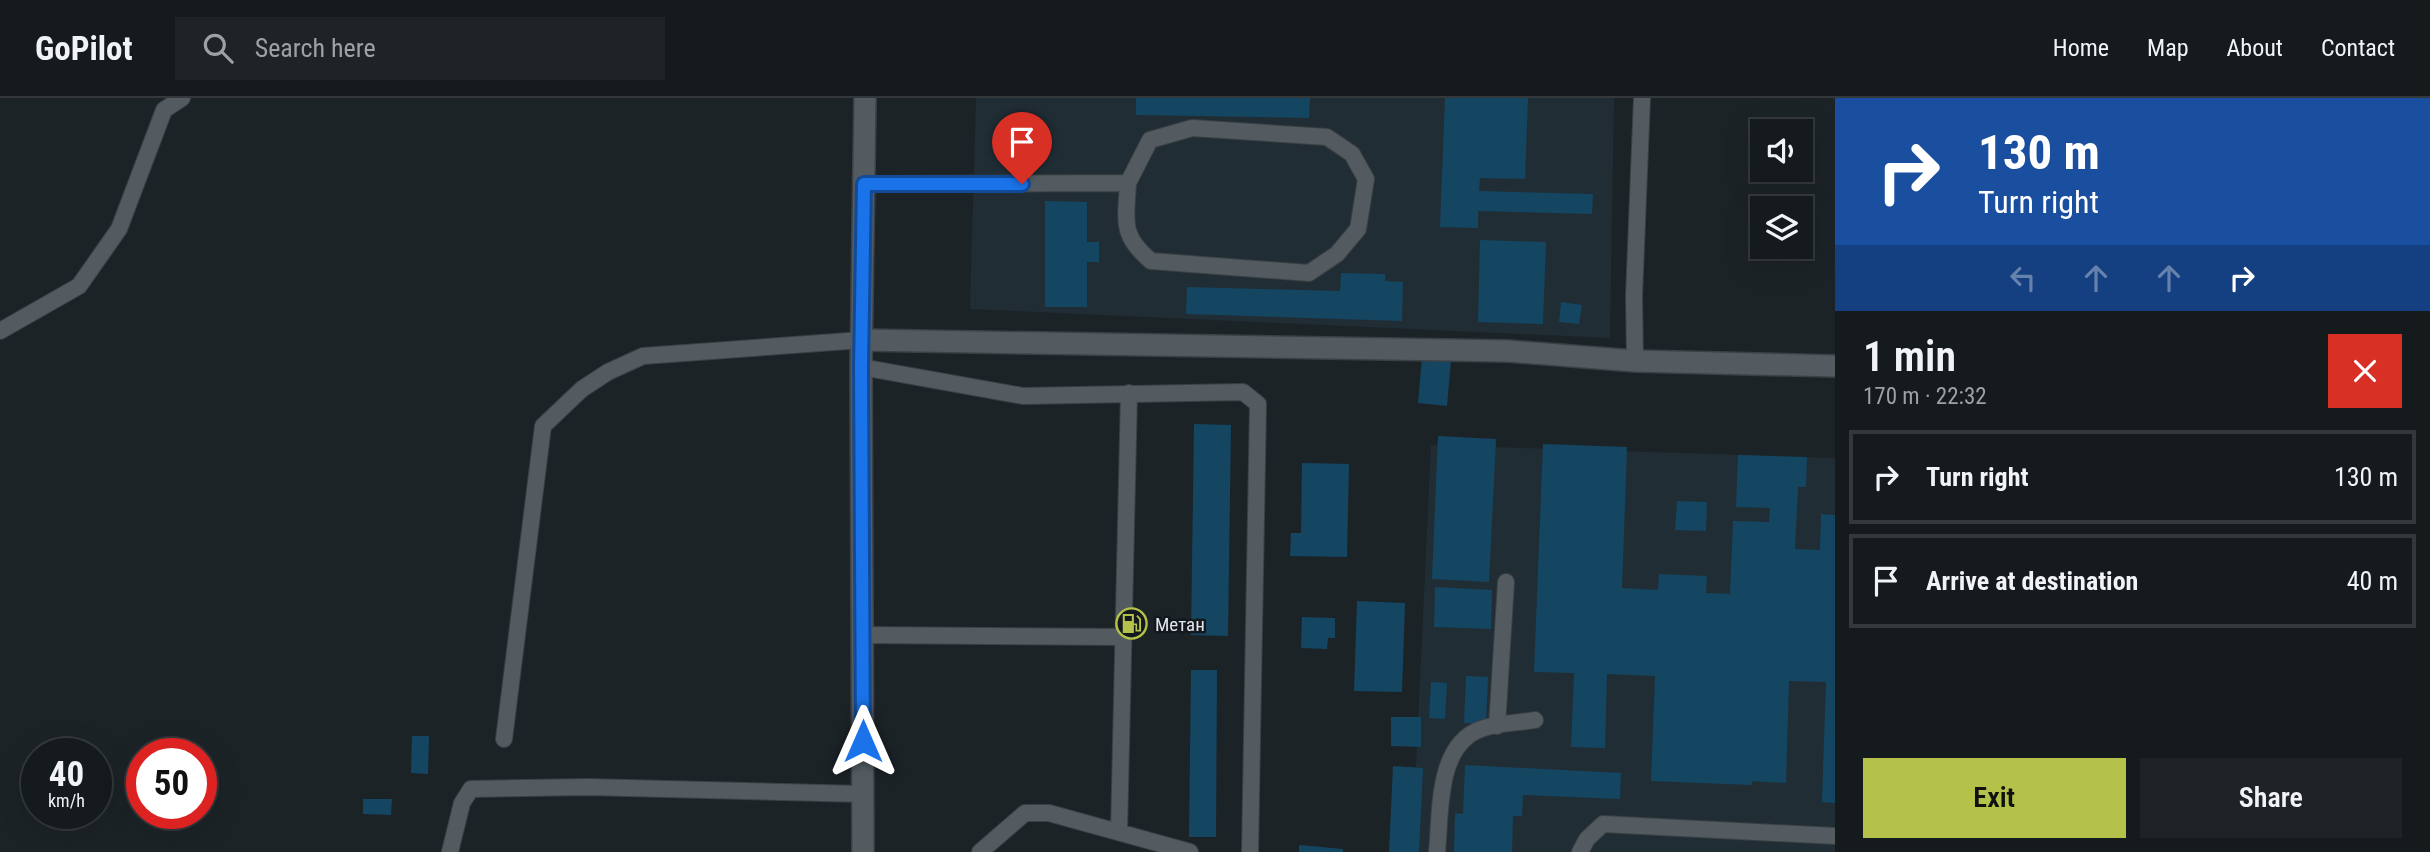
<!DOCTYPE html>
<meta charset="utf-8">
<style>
body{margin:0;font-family:"Roboto Condensed",sans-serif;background:#1e2326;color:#f1f3f6;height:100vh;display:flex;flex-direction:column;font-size:26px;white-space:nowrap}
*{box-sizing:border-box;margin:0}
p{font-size:23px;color:#9da1a4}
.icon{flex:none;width:38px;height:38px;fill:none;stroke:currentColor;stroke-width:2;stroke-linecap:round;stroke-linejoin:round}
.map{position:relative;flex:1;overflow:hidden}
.drawer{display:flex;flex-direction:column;background:#151a1d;width:595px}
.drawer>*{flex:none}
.hud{background:#1a4fa0;color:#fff;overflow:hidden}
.controls{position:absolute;left:1750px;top:21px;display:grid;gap:14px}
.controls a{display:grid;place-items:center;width:63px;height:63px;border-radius:0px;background:#151a1d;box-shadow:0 7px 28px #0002,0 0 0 2px #34383b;font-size:35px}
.speed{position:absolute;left:21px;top:640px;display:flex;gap:14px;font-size:35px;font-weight:700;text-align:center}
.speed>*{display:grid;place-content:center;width:91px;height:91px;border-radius:50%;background:#151a1d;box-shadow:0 7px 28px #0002,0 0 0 2px #34383b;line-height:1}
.speed small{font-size:18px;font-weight:400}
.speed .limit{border:10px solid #d22;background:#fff;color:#111}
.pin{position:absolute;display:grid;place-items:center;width:60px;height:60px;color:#fff;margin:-72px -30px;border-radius:50% 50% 50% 0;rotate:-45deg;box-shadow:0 0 7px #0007}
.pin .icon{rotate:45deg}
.me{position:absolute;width:77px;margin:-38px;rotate:0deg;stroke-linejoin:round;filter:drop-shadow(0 0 5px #0008)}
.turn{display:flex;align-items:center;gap:24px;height:147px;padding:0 28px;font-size:32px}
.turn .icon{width:91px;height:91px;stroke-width:2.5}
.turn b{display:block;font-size:49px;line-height:60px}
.lanes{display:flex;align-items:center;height:66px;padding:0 28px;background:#0003;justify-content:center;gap:35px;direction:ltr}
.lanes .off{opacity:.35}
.round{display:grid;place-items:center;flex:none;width:74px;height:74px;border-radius:0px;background:#1e2326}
.summary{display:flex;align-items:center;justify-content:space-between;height:119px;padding:0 28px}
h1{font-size:42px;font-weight:600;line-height:52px}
.action{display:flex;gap:14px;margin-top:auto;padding:14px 28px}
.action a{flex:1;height:80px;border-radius:0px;background:#b5c249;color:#111;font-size:28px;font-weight:600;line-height:80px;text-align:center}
.action a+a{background:#1e2326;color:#f1f3f6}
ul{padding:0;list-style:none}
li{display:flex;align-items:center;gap:21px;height:94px;margin:0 14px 10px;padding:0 14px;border:4px solid #34383b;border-radius:0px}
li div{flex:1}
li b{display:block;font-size:26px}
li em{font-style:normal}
header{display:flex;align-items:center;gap:42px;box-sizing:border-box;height:98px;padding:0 35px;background:#151a1d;border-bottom:2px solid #34383b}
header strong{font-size:33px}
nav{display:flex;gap:38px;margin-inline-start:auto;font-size:24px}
.search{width:490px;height:63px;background:#1e2326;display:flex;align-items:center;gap:18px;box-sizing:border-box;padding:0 24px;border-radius:0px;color:#9da1a4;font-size:26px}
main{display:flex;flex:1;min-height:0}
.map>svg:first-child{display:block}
.built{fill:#202d35}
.building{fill:#144662}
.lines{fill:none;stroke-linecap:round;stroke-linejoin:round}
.lane-casing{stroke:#3b4044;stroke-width:18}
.street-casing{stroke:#3b4044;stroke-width:24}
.secondary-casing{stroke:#3b4044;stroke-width:24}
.lane{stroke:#535b60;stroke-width:16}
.street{stroke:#535b60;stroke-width:21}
.secondary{stroke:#535b60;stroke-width:21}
.route-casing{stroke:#114b97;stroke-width:18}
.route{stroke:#1a73e8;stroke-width:12}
.labels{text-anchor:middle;stroke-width:5;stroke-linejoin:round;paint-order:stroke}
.poi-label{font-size:19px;fill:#e1e6e9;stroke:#13191e;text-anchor:start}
</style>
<header>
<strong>GoPilot</strong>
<div class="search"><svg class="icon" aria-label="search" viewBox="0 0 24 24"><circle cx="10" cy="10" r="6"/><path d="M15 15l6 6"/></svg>Search here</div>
<nav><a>Home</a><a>Map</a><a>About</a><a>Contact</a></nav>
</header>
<main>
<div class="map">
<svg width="1835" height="754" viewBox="0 0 1835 754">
<rect width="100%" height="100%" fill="#1c2327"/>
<path class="built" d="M 976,0 L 1614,0 L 1610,240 L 970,211 Z
M 1431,347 L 1835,360 L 1835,754 L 1412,754 Z"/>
<path class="building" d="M 1136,0 L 1310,0 L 1309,20 L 1136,17 Z
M 1445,0 L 1528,0 L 1525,81 L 1480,80 L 1479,93 L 1593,96 L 1592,116 L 1478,113 L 1478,130 L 1440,129 Z
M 1045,103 L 1087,104 L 1087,144 L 1099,144 L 1099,164 L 1087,164 L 1087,209 L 1045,209 Z
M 1480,142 L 1546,144 L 1543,226 L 1478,224 Z
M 1341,175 L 1385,176 L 1385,183 L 1403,184 L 1402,223 L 1186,216 L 1187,189 L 1340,193 Z
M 1561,204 L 1582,207 L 1579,226 L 1559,224 Z
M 1422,260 L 1451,262 L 1447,308 L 1418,305 Z
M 1194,326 L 1231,327 L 1228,538 L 1191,537 Z
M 1438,338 L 1496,341 L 1489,484 L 1432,481 Z
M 1543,346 L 1627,349 L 1622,490 L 1658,492 L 1659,476 L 1707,478 L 1706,495 L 1730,496 L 1733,423 L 1769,424 L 1770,410 L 1736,409 L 1738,357 L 1807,359 L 1806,389 L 1798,389 L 1795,451 L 1820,452 L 1821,416 L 1835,417 L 1835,705 L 1822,704 L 1826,584 L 1789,583 L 1786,685 L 1752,683 L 1752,687 L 1651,683 L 1655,578 L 1607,576 L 1605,650 L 1571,649 L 1574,575 L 1534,574 Z
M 1302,365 L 1349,366 L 1347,459 L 1290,458 L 1291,435 L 1301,435 Z
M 1677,403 L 1707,404 L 1706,433 L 1675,432 Z
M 1435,489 L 1492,492 L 1491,531 L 1434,529 Z
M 1357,503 L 1405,505 L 1402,594 L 1354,593 Z
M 1302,519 L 1335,520 L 1335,540 L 1328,540 L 1327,551 L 1301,550 Z
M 1191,572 L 1217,572 L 1216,739 L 1189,739 Z
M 1466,578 L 1488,579 L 1486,626 L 1464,625 Z
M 1431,584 L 1447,585 L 1445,621 L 1429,620 Z
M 1391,619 L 1421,619 L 1421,649 L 1391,648 Z
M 412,638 L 429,638 L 428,676 L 411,675 Z
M 1465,667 L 1621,675 L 1620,701 L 1523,697 L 1522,718 L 1513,718 L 1512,754 L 1454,754 L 1455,715 L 1463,716 Z
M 1393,668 L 1423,670 L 1419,754 L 1389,754 Z
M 363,701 L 392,701 L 391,717 L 363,716 Z
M 1299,747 L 1343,751 L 1343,754 L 1299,754 Z"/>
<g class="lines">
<defs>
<path id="lane" d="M 864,86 L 1128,85 C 1126,123 1120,137 1151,163 L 1309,175 L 1337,156 L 1358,131 L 1366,81 L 1352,56 L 1327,39 L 1192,30 L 1150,42 L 1128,85
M 0,233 L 79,188 L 119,131 L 164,12 L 182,0
M 1635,263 L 1634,198 L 1642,0
M 861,269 L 1023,298 L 1243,294 L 1258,306 L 1250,754
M 863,537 L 1124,539
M 1497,628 L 1506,484
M 504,641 L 543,328 L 582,291 L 608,274 L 643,258 L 862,242
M 1119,734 L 1129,295
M 450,754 L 462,705 L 471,691 L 588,689 L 863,696
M 980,754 L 1025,715 L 1049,715 L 1190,754
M 1437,754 C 1441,715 1436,647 1481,631 C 1497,625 1518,625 1535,622
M 1580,754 L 1587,741 L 1603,726 L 1835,738"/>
<path id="street" d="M 862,242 L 1507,253 L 1635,263 L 1835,268"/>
<path id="secondary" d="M 863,754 L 861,269 L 865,0"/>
</defs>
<use href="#lane" class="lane-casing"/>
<use href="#street" class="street-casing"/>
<use href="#secondary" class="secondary-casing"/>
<use href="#lane" class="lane"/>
<use href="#street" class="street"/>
<use href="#secondary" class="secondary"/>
</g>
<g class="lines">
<defs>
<path id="route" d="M 863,643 L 861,269 L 864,86 L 1022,86"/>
</defs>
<use href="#route" class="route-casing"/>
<use href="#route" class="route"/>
</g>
<defs>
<symbol id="fuel-ring" viewBox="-11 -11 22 22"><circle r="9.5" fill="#13191e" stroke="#b5c249" stroke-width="1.5"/><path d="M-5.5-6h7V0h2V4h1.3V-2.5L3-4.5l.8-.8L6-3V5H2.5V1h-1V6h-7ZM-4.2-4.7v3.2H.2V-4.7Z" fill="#b5c249"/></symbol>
</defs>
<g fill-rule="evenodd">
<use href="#fuel-ring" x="1114" y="508" width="35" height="35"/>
</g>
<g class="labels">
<g class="poi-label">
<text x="1155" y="533">Метан</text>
</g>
</g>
</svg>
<div class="controls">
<a><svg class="icon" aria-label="sound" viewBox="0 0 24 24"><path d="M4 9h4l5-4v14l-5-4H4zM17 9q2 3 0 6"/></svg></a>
<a><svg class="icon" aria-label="layers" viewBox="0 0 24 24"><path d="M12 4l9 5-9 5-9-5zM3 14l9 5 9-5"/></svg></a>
</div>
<div class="speed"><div>40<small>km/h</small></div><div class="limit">50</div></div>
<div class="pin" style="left:1022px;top:86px;background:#d93025"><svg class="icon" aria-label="arrive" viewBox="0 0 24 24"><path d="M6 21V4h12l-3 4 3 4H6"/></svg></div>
<svg class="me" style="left:863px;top:643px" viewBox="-20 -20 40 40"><path d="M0-17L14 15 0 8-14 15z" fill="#1a73e8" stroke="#fff" stroke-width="4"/></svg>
</div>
<section class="drawer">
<div class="hud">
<div class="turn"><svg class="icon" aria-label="right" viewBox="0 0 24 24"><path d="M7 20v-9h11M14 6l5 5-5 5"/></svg><div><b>130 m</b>Turn right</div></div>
<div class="lanes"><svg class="icon off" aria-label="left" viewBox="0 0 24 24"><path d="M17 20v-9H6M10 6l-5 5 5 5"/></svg><svg class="icon off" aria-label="ahead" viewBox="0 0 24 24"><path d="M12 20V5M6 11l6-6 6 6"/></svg><svg class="icon off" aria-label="ahead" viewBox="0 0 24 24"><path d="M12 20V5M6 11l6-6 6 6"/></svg><svg class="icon" aria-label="right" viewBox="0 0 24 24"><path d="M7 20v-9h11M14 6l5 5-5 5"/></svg></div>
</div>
<div class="summary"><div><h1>1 min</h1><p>170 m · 22:32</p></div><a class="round" style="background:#d93025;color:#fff"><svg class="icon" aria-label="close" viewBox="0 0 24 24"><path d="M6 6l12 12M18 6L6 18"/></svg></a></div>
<ul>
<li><svg class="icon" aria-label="right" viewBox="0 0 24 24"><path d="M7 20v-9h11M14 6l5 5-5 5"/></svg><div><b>Turn right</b></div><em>130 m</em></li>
<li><svg class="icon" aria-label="arrive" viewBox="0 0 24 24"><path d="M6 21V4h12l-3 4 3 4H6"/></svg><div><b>Arrive at destination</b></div><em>40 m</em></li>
</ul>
<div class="action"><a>Exit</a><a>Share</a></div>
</section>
</main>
